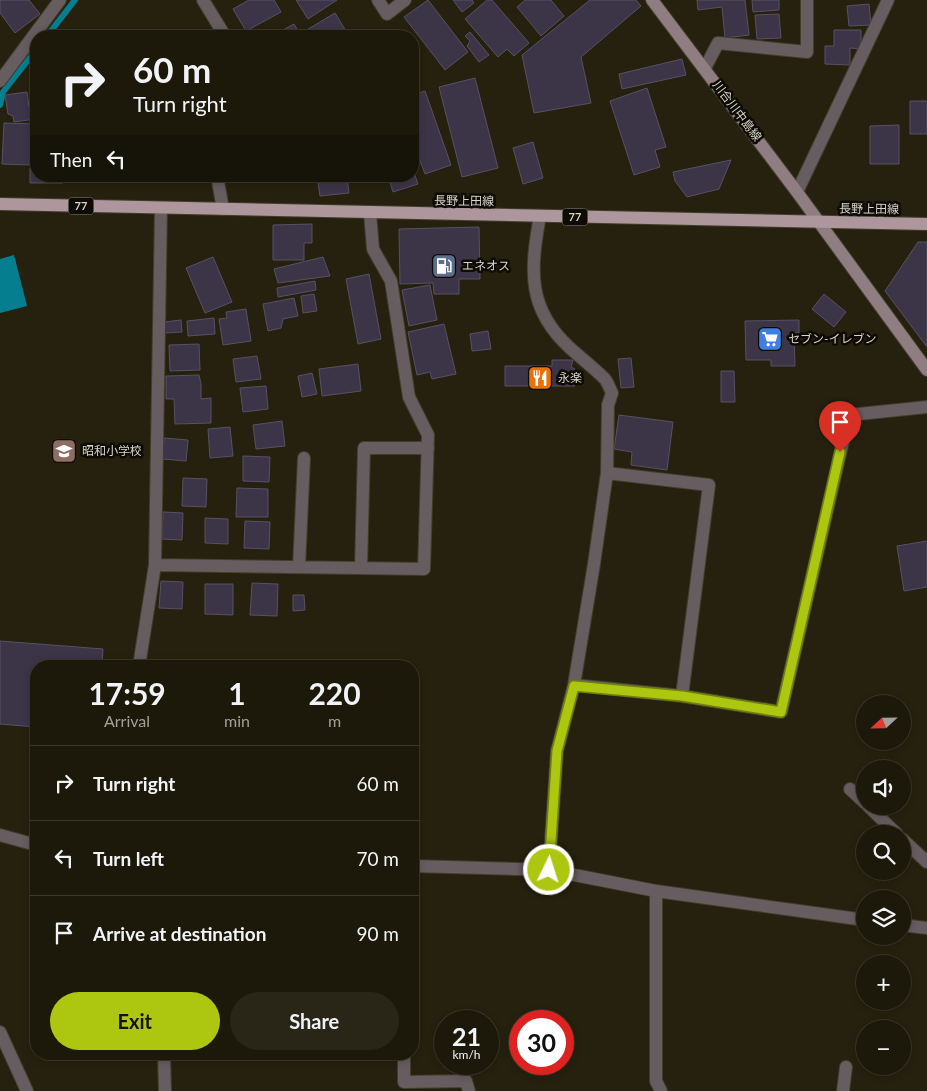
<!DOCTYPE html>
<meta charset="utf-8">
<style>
body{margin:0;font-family:Lato,"Noto Sans JP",sans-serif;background:#292618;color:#f1f3f6;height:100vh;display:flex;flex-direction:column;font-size:19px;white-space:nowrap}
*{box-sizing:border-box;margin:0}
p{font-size:16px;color:#a0a09c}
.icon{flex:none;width:28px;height:28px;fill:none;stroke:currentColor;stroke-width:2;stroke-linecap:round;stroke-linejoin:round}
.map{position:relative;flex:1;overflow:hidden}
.side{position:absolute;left:30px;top:660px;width:389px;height:400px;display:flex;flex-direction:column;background:#1c190a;border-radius:20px;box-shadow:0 2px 8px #0003,0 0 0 1px #3a382b}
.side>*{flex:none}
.top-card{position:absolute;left:30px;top:30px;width:389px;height:152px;border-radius:20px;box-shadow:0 2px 8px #0003,0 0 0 1px #3a382b;background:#1c190a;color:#f1f3f6;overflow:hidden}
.needle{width:32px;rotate:248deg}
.tools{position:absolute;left:856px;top:695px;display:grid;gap:10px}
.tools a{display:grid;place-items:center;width:55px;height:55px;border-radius:50%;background:#1c190a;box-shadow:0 2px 8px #0003,0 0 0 1px #3a382b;font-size:25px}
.speed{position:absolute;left:434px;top:1010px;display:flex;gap:10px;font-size:25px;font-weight:700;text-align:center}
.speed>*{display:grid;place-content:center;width:65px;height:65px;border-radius:50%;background:#1c190a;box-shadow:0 2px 8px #0003,0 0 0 1px #3a382b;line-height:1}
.speed small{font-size:12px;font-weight:400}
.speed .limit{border:8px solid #d22;background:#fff;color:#111}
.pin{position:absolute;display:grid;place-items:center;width:42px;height:42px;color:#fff;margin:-51px -21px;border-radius:50% 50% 50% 0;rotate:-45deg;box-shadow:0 0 5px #0007}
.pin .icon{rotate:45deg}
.me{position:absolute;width:55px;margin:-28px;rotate:4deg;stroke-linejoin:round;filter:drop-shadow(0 0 4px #0008)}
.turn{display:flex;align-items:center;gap:18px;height:105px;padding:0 20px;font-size:22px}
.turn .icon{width:65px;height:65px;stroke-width:2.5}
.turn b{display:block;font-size:35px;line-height:42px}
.then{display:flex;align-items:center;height:48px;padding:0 20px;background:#0003;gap:10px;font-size:19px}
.eta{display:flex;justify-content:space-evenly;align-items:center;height:85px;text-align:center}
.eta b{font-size:30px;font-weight:700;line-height:35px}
.cta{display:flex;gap:10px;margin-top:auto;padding:10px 20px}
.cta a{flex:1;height:58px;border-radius:30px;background:#adc610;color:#111;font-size:20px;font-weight:700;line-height:58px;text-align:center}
.cta a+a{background:#292618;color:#f1f3f6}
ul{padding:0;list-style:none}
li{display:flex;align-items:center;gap:15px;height:75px;padding:0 20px;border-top:1px solid #3a382b}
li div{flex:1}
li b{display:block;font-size:19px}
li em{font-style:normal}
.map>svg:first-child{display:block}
.water{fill:#057f90}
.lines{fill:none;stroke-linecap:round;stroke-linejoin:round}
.stream{stroke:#057f90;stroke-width:6}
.building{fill:#3c3547;stroke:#585064}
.street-casing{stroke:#423e2c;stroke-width:14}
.secondary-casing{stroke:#423e2c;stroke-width:14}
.primary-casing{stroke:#423e2c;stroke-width:14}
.street{stroke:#675c5f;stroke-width:12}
.secondary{stroke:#8f7d81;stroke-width:12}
.primary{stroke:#ad979c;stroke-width:12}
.route-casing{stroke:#70810a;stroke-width:12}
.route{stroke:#adc610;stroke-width:9}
.labels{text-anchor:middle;stroke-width:5;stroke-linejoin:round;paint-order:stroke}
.shield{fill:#0d0b04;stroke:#9b988e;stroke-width:1}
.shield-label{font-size:11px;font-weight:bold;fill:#d8d5c9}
.street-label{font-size:12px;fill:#d8d5c9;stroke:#0d0b04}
.poi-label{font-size:12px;fill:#d8d5c9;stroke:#0d0b04;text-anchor:start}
</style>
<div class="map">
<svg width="927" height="1091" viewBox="0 0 927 1091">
<rect width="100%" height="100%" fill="#26210e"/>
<path class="water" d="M 14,255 L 27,306 L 0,313 L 0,259 Z"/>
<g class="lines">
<path class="stream" d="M 47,36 L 75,0
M 0,105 L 3,92 L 36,50"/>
</g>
<path class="building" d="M 0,0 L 29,0 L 40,14 L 15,33 L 0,13 Z
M 249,0 L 274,0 L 281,12 L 246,31 L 233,9 Z
M 296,0 L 337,0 L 308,19 Z
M 428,0 L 468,52 L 445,70 L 404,17 Z
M 453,0 L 472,0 L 474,3 L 462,12 Z
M 487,0 L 492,0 L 529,43 L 514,56 L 507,49 L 498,57 L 465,19 Z
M 525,0 L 551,0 L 564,16 L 541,36 L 517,7 Z
M 590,0 L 636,0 L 641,6 L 581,57 L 591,103 L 534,113 L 522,55 Z
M 697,0 L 745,0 L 749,35 L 725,38 L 722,7 L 698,10 Z
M 752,0 L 779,0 L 779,10 L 753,12 Z
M 869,4 L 871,25 L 849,26 L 847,6 Z
M 335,13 L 349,36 L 308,36 L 305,31 Z
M 779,14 L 781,38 L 757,39 L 755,15 Z
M 294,24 L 301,36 L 272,36 Z
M 834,30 L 861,30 L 861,49 L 850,48 L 850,65 L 825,64 L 825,46 L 834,46 Z
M 470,32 L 489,55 L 479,62 L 467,46 L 470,41 L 465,36 Z
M 682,59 L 686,75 L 622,89 L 619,74 Z
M 475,78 L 498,168 L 462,177 L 439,87 Z
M 647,88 L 666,147 L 655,150 L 660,167 L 634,175 L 610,101 Z
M 425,91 L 451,165 L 425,174 L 412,139 L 412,95 Z
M 27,92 L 29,107 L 36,106 L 36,119 L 14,122 L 13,116 L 8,114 L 5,95 Z
M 910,101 L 927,101 L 927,134 L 910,134 Z
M 4,123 L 36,124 L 36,139 L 33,139 L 32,165 L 2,164 Z
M 899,125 L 899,164 L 870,164 L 870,126 Z
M 533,142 L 543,178 L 523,184 L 513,148 Z
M 731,160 L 719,189 L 687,197 L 675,181 L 673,172 Z
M 36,164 L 36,176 L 63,176 L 63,183 L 30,183 L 30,168 Z
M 412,167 L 418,184 L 393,192 L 388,176 L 412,176 Z
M 72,176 L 88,176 L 88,180 L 72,182 Z
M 108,176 L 137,176 L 137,178 L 125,180 L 125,176 L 117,178 L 117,181 L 109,182 Z
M 317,176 L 347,176 L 349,193 L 320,196 Z
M 312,224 L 312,243 L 304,243 L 304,260 L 273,260 L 273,225 Z
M 479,227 L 480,279 L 459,279 L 459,294 L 434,294 L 433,283 L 400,284 L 399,229 Z
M 918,242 L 927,242 L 927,347 L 885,291 Z
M 213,257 L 232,302 L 205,313 L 186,268 Z
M 323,257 L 330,276 L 278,283 L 274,269 Z
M 369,274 L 381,339 L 358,344 L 346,279 Z
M 315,281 L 316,290 L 278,297 L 277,288 Z
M 430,285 L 437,320 L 409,326 L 402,290 Z
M 314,294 L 317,311 L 303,313 L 301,296 Z
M 824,294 L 846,312 L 834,327 L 812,309 Z
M 294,298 L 298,316 L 283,319 L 281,328 L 268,331 L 263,304 Z
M 246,309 L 251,341 L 223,345 L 219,319 L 227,318 L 226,312 Z
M 214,318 L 215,334 L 188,336 L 187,321 Z
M 181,320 L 182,332 L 165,333 L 164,322 Z
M 799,320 L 799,333 L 794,333 L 795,366 L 771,366 L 771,360 L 746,360 L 745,321 Z
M 444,324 L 456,374 L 432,379 L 430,372 L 417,375 L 408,332 Z
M 488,331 L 491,349 L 472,351 L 470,334 Z
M 199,344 L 200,370 L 170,371 L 169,345 Z
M 257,356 L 261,379 L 236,382 L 233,359 Z
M 631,358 L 634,387 L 621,388 L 618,359 Z
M 552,360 L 573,360 L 571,367 L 575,369 L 575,386 L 505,386 L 505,366 L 552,366 Z
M 358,364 L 361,391 L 322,396 L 319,369 Z
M 721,371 L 734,371 L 735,402 L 721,402 Z
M 312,373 L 317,394 L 302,397 L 298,376 Z
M 199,375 L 201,384 L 201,399 L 211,398 L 211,423 L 175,424 L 174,399 L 166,399 L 166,376 Z
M 266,386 L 268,409 L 243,412 L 240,388 Z
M 619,415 L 673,422 L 667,470 L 631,465 L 632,452 L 614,449 Z
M 282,421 L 285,446 L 256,449 L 253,425 Z
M 230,427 L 233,456 L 210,458 L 208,429 Z
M 164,438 L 188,440 L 186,461 L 163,459 Z
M 243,456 L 270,457 L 269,482 L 243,481 Z
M 183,478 L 207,479 L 206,507 L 182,506 Z
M 237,488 L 268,489 L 268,517 L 236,517 Z
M 163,512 L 183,513 L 182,540 L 162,539 Z
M 205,518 L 228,519 L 228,544 L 205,543 Z
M 245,521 L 270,522 L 269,549 L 244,548 Z
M 927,541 L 927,587 L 904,591 L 897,546 Z
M 161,581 L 183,582 L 182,609 L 159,608 Z
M 252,583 L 278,584 L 277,616 L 250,615 Z
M 205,584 L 233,584 L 233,615 L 205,614 Z
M 293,595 L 304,595 L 305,610 L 293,611 Z
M 0,641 L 103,649 L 102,666 L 36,666 L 36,727 L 0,724 Z"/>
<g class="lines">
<defs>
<path id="street" d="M 203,0 L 225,36
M 378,0 L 387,14 L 405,0
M 705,68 L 718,43 L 807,52 L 807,0
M 0,81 L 60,0
M 217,176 L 223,209
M 797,192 L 888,0
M 540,216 C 530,270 527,309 570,348 C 581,358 595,369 605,379 C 608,383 610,389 612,393 L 608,405 L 607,473 L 594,564 L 574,685 L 557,751 L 549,870
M 607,473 L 709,485 L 682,696
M 155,565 L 424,569 L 428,435 L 409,397 L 391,281 L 373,249 L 370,213
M 299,567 L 304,458
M 361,568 L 364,448 L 428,448
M 139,666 L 155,565 L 161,208
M 574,685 L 682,696 L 781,712 L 849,415 L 927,407
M 850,789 L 865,803
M 868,806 L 897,834
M 0,835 L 36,845
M 902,839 L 927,862
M 412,866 L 549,870 L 656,891 L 865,920
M 656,891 L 656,1081 L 661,1091
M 902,925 L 927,928
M 0,1032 L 27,1091
M 164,1054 L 165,1091
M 404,1054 L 404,1082 L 466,1081 L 469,1091
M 843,1091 L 846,1067"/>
<path id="secondary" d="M 652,0 L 797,192 L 927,370"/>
<path id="primary" d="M 0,204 L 927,224"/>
</defs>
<use href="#street" class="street-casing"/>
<use href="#secondary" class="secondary-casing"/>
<use href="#primary" class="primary-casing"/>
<use href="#street" class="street"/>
<use href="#secondary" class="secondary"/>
<use href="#primary" class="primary"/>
</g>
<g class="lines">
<defs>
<path id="route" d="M 549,870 L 557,751 L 574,686 L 682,696 L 781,712 L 840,452"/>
</defs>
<use href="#route" class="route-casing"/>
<use href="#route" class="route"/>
</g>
<defs>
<symbol id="fuel-square" viewBox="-11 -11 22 22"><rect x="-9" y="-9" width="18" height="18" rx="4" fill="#5c6f8a" stroke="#0d0b04"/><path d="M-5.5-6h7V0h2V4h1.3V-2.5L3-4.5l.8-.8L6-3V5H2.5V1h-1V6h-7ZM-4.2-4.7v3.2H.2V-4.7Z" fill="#fff"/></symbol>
<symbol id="supermarket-square" viewBox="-11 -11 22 22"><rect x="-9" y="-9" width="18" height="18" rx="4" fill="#3f7fe0" stroke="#0d0b04"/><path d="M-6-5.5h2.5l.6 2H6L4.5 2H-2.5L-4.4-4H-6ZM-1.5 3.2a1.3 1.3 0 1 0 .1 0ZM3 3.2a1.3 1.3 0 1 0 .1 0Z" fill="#fff"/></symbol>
<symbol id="restaurant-square" viewBox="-11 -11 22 22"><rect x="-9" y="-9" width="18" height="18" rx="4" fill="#e8710a" stroke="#0d0b04"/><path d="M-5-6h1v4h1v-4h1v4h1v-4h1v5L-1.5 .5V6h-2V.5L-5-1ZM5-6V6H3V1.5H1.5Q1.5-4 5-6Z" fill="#fff"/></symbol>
<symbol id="school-square" viewBox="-11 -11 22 22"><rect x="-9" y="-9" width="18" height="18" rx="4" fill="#8d6e63" stroke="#0d0b04"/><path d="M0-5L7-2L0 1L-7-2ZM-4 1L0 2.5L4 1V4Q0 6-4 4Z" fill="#fff"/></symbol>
</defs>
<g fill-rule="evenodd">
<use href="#fuel-square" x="430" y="252" width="28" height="28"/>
<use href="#supermarket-square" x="756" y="325" width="28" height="28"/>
<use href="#restaurant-square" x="526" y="364" width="28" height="28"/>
<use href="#school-square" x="50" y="437" width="28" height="28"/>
</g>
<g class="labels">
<g class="shield">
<rect x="68.5" y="197.5" width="25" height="17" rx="4"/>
<rect x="562.5" y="208.5" width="25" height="17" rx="4"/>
</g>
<g class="shield-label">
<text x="81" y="210">77</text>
<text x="575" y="221">77</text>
</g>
<g class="street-label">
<text transform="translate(737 111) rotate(53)" y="4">川合川中島線</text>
<text transform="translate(464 201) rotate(1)" y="4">長野上田線</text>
<text transform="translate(869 209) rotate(1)" y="4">長野上田線</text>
</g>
<g class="poi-label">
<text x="462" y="270">エネオス</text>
<text x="788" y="343">セブン-イレブン</text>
<text x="558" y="382">永楽</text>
<text x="82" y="455">昭和小学校</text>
</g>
</g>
</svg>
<div class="tools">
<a><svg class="needle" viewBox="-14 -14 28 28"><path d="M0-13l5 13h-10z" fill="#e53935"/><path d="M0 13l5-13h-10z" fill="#a0a09c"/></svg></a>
<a><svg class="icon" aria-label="sound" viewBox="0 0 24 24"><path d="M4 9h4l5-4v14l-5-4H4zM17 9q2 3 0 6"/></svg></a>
<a><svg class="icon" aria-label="search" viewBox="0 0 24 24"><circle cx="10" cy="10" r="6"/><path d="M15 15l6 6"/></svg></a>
<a><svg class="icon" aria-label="layers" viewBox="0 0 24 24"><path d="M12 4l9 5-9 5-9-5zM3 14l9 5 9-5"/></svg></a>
<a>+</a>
<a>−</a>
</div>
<div class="speed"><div>21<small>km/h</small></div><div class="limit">30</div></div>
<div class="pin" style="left:840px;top:452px;background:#d93025"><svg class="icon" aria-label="arrive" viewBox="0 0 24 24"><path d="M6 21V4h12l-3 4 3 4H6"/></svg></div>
<svg class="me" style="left:549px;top:870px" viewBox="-20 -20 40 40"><circle r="17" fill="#adc610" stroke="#fff" stroke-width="3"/><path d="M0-11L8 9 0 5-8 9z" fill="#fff"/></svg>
<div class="top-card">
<div class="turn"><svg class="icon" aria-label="right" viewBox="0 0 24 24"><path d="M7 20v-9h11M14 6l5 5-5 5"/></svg><div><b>60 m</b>Turn right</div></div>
<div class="then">Then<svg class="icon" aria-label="left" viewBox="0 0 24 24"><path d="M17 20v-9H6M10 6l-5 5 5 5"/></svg></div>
</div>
<section class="side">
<div class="eta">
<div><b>17:59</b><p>Arrival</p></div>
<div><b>1</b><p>min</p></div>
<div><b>220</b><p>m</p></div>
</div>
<ul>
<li><svg class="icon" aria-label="right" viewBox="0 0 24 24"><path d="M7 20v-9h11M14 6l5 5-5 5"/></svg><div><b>Turn right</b></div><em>60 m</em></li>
<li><svg class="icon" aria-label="left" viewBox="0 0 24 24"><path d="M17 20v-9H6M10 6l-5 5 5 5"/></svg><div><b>Turn left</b></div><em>70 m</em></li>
<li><svg class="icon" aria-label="arrive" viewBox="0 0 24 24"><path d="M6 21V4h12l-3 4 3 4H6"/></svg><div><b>Arrive at destination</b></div><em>90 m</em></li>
</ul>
<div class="cta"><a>Exit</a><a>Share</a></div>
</section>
</div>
